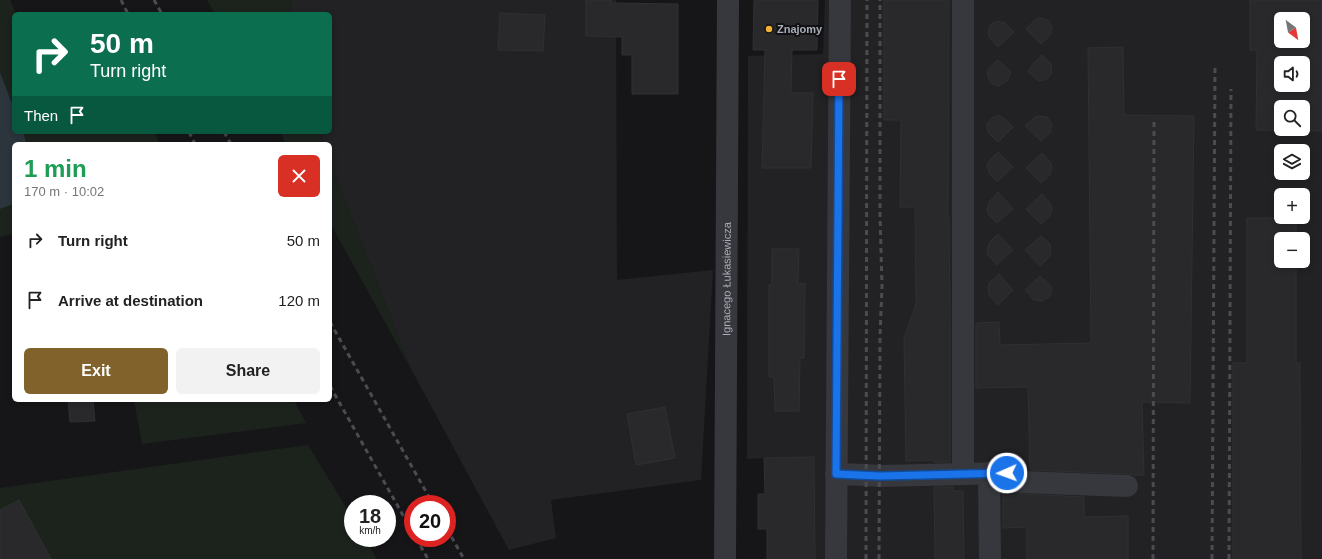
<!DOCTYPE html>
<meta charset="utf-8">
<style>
body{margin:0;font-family:Helvetica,sans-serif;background:#f2f2f2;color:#222;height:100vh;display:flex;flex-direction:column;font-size:15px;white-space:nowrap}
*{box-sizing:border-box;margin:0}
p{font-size:13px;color:#767676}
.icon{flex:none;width:22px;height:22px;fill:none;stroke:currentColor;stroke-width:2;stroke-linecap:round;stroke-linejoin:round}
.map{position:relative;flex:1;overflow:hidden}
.side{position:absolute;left:12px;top:142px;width:320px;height:260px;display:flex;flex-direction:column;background:#fff;border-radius:6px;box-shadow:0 2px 6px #0003}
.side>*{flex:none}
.top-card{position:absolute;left:12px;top:12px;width:320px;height:122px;border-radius:6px;box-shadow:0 2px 6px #0003;background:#0b6e4f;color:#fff;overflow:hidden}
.needle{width:26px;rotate:148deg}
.fabs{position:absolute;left:1274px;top:12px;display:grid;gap:8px}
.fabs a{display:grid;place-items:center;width:36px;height:36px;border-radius:6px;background:#fff;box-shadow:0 2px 6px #0003;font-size:20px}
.speed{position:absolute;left:344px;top:495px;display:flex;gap:8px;font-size:20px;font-weight:700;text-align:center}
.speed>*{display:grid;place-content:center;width:52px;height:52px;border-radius:50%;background:#fff;box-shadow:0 2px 6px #0003;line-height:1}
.speed small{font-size:10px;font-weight:400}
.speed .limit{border:6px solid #d22;background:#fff;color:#111}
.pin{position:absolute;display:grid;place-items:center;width:34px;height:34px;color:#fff;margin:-17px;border-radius:8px;box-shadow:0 2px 6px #0006}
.me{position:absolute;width:44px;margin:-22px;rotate:268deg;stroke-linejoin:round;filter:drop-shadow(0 0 3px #0008)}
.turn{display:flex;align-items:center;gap:14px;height:84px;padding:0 12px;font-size:18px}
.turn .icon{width:52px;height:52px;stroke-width:2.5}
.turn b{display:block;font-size:28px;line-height:34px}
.then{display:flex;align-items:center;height:38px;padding:0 12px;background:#0003;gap:8px;font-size:15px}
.round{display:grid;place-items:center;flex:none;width:42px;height:42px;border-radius:6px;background:#f2f2f2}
.summary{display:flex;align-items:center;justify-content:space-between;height:68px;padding:0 12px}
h1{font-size:24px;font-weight:800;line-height:30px;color:#1e9e55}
.button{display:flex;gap:8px;margin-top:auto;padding:8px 12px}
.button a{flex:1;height:46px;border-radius:6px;background:#80622a;color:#fff;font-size:16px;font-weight:800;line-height:46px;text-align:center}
.button a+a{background:#f2f2f2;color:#222}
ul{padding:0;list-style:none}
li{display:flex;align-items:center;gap:12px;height:60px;padding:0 12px}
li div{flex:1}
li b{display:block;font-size:15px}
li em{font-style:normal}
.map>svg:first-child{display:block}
.built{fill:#222225;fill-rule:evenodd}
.green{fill:#1c231d}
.water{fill:#2c353c}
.building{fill:#29292c;stroke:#303034;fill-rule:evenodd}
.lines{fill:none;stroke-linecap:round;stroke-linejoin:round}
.minor{stroke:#37383d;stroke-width:22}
.rail{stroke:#4a4c52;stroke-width:3;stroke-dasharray:5 4;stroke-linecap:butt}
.route-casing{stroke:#114b97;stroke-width:10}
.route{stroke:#1a73e8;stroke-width:7}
.poi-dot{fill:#f2b134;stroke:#111113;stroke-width:1.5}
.labels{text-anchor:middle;stroke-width:4;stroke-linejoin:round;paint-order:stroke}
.poi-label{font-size:11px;font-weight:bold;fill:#a8adb8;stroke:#111113;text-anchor:start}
.street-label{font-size:11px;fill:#a8adb8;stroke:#111113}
</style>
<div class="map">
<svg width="1322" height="559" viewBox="0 0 1322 559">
<rect width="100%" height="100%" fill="#161618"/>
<path class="built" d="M 290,0 L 616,0 L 617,280 L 713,270 L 701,480 L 551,500 L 556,538 L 509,550 L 411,369 L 330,162 L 330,144 L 323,144 L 321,132 L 330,132 L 330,14 L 293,14 Z
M 825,0 L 1322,0 L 1322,559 L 815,559 L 814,457 L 765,458 L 747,459 L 748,56 L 823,54 ZM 1281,19 L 1303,19 L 1303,41 L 1281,41 ZM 1281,63 L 1303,63 L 1303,85 L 1281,85 ZM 1281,107 L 1303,107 L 1303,129 L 1281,129 ZM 1281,151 L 1303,151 L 1303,173 L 1281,173 ZM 1281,195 L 1303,195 L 1303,217 L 1281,217 ZM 1281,239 L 1303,239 L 1303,261 L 1281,261 Z"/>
<path class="green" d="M 0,0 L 10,0 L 16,14 L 14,14 L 14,109 L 0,72 Z
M 207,0 L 290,0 L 293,14 L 215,14 Z
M 23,132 L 154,132 L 160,144 L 27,144 Z
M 280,132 L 321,132 L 323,144 L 286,144 Z
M 330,162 L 411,369 L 330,223 Z
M 14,202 L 14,234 L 0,237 L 0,209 L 11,205 Z
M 134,400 L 294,400 L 306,423 L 142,444 Z
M 308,445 L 353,519 L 353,538 L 365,538 L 377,559 L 0,559 L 0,488 Z"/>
<path class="water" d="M 0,72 L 14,109 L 14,132 L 23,132 L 27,144 L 14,144 L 14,202 L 11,205 L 0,209 Z"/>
<path class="building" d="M 586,0 L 611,0 L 611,3 L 678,4 L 678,94 L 632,94 L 632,55 L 622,55 L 622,37 L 586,36 Z
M 754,0 L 818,0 L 817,50 L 792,50 L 791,93 L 813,93 L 811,168 L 762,168 L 765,50 L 753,50 Z
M 884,0 L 949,0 L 948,216 L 949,216 L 950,323 L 950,462 L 934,462 L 934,460 L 906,461 L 904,338 L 916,304 L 915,207 L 900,207 L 901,120 L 884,120 Z
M 1250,0 L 1322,0 L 1322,131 L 1256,130 L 1257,50 L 1250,50 ZM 1281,19 L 1303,19 L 1303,41 L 1281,41 ZM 1281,63 L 1303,63 L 1303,85 L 1281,85 ZM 1281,107 L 1303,107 L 1303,129 L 1281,129 Z
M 500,13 L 545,15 L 543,51 L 498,50 Z
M 1039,18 L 1048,20 L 1052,27 L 1050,35 L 1041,44 L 1026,29 L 1035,20 Z
M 997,21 L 1005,23 L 1014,32 L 998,47 L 989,37 L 988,33 L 990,25 Z
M 1123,47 L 1124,115 L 1194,116 L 1190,403 L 1142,402 L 1144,475 L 1134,475 L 1127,474 L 1030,470 L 1028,387 L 976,388 L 976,323 L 999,322 L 1000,345 L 1091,343 L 1088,48 Z
M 1042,55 L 1051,64 L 1052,73 L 1047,79 L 1039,81 L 1028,72 L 1033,64 Z
M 998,60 L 1011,72 L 1007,81 L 998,86 L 992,84 L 989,80 L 987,72 L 989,68 Z
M 998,115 L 1004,118 L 1013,127 L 998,142 L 988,132 L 987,124 L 992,118 Z
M 1039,116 L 1047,117 L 1052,124 L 1050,133 L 1041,141 L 1025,126 L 1035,117 Z
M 998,152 L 1013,167 L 997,182 L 989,173 L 987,164 L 989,161 Z
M 1042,153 L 1051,163 L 1052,167 L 1050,175 L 1041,183 L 1026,168 Z
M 998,192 L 1013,209 L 997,223 L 988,214 L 987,210 L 989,202 Z
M 1042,194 L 1050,203 L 1052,208 L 1050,216 L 1041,224 L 1026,209 Z
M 1247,218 L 1296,218 L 1296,239 L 1281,239 L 1281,261 L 1296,261 L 1296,363 L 1300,363 L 1301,559 L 1233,559 L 1233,363 L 1247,363 Z
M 998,234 L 1013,250 L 997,265 L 988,255 L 987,251 L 989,243 Z
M 1041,236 L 1050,244 L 1051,253 L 1049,257 L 1040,266 L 1025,250 Z
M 772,249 L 799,249 L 798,284 L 805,283 L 804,358 L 800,358 L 799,411 L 775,411 L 774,377 L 769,377 L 769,285 L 772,285 Z
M 999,274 L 1013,290 L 998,305 L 989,295 L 988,287 L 989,283 Z
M 1040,276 L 1050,285 L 1051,289 L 1051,293 L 1049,297 L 1042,301 L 1034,300 L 1025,290 Z
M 68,400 L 93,400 L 95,421 L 70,422 Z
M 665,407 L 675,458 L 636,465 L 627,414 Z
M 814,457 L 815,559 L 767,559 L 767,529 L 758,529 L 758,494 L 765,494 L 764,458 Z
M 934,487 L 953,487 L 953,491 L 963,491 L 964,559 L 935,559 Z
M 1003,490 L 1010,490 L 1021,494 L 1084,497 L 1084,517 L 1128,516 L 1128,559 L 1027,559 L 1027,527 L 1003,528 Z
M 19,500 L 51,559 L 0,559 L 0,510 Z"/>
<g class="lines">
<g class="minor">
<path d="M 989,473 L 990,559"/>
<path d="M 836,474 L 865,475 L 880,476 L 1007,473 L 1021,482 L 1127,486"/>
<path d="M 963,474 L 963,0"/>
<path id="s1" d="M 725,559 L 728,0"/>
<path d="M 836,559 L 840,0"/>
</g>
<path class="rail" d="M 121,0 L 128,14
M 154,0 L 162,14
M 189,132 L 195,144
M 224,132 L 231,144
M 330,322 L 433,504
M 330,386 L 413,533
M 447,529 L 464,559
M 416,538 L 428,559
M 866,559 L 867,0
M 879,559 L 880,336 L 882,286 L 880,215 L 880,0
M 1153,559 L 1154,118
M 1212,559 L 1215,67
M 1229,559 L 1231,89"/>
</g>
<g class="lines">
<defs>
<path id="route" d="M 839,79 L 836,474 L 880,476 L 1007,473"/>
</defs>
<use href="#route" class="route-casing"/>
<use href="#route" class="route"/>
</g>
<circle class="poi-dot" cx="769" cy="29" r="4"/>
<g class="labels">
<g class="poi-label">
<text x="777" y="33">Znajomy</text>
</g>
<g class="street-label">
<text dy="4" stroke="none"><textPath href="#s1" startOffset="280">Ignacego Łukasiewicza</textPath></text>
</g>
</g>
</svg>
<div class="fabs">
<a><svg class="needle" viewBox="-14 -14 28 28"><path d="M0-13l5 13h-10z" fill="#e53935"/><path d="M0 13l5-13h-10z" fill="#767676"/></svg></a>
<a><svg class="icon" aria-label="sound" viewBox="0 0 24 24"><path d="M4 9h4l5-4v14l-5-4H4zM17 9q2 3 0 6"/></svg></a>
<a><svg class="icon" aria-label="search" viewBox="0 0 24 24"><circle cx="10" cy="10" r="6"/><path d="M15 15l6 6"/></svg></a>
<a><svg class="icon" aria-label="layers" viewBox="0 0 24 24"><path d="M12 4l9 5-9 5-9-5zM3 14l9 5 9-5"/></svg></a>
<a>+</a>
<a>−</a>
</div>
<div class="speed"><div>18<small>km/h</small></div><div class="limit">20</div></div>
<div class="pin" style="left:839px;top:79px;background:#d93025"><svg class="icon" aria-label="arrive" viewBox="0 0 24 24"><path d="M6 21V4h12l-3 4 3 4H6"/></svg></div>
<svg class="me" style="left:1007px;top:473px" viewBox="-20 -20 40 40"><circle r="17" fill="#1a73e8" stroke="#fff" stroke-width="3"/><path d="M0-11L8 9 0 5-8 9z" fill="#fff"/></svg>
<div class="top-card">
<div class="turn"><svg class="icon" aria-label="right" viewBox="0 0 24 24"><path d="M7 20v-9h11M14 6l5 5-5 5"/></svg><div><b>50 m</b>Turn right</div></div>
<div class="then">Then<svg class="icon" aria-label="arrive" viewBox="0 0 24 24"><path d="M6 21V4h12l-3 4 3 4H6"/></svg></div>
</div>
<section class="side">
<div class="summary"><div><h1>1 min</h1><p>170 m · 10:02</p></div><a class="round" style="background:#d93025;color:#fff"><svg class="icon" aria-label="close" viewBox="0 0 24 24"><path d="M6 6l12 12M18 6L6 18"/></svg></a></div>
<ul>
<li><svg class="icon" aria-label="right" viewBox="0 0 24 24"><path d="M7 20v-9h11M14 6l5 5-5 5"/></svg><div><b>Turn right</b></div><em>50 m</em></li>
<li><svg class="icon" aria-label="arrive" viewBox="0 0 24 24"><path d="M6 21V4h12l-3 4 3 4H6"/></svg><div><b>Arrive at destination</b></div><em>120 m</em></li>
</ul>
<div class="button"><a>Exit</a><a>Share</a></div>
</section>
</div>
